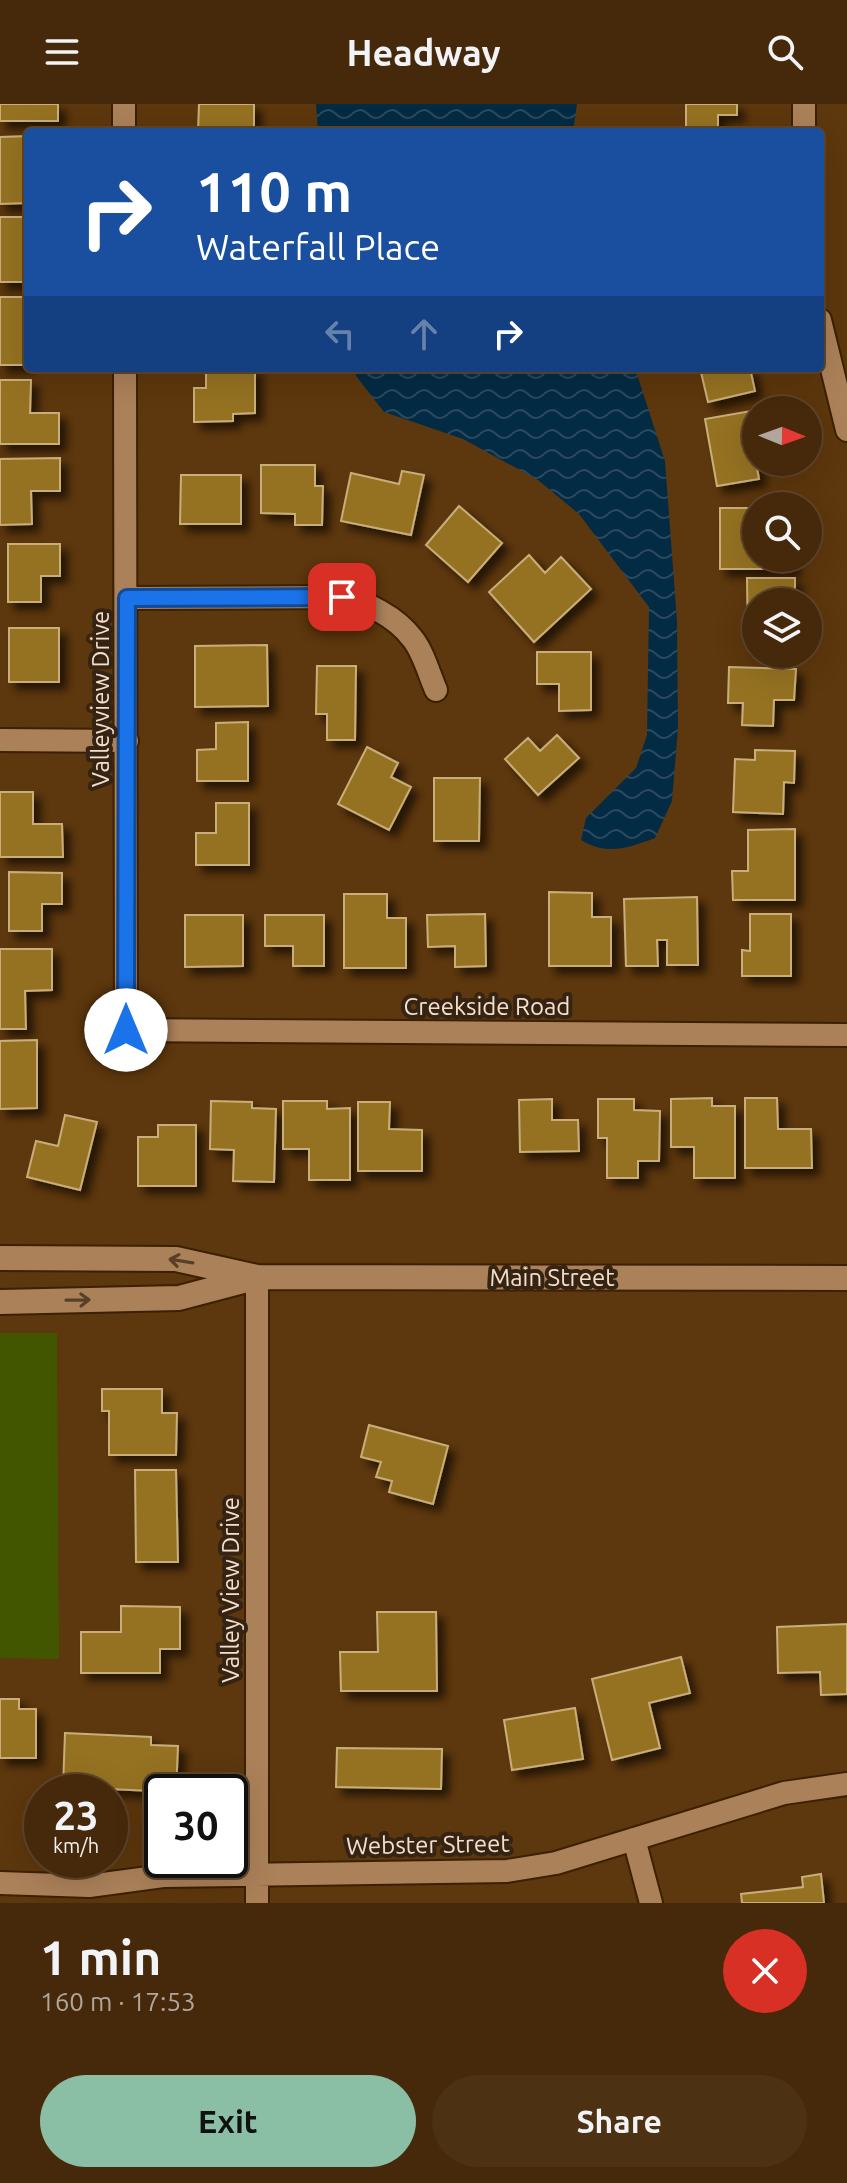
<!DOCTYPE html>
<meta charset="utf-8">
<style>
body{margin:0;font-family:Ubuntu,sans-serif;background:#4d3113;color:#f1f3f6;height:100vh;display:flex;flex-direction:column;font-size:30px;white-space:nowrap}
*{box-sizing:border-box;margin:0}
p{font-size:26px;color:#b0a69c}
.icon{flex:none;width:44px;height:44px;fill:none;stroke:currentColor;stroke-width:2;stroke-linecap:round;stroke-linejoin:round}
.map{position:relative;height:1799px;overflow:hidden}
.sheet{display:flex;flex-direction:column;background:#46290a;flex:1}
.sheet>*{flex:none}
.top-card{position:absolute;left:24px;top:24px;width:800px;height:244px;border-radius:8px;box-shadow:0 8px 32px #0002,0 0 0 2px #5e452b;background:#1a4fa0;color:#fff;overflow:hidden}
.needle{width:52px;rotate:91deg}
.fabs{position:absolute;left:742px;top:292px;display:grid;gap:16px}
.fabs a{display:grid;place-items:center;width:80px;height:80px;border-radius:50%;background:#46290a;box-shadow:0 8px 32px #0002,0 0 0 2px #5e452b;font-size:40px}
.speed{position:absolute;left:24px;top:1670px;display:flex;gap:16px;font-size:40px;font-weight:700;text-align:center}
.speed>*{display:grid;place-content:center;width:104px;height:104px;border-radius:50%;background:#46290a;box-shadow:0 8px 32px #0002,0 0 0 2px #5e452b;line-height:1}
.speed small{font-size:20px;font-weight:400}
.speed .limit{border:4px solid #111;border-radius:12px;background:#fff;color:#111}
.pin{position:absolute;display:grid;place-items:center;width:68px;height:68px;color:#fff;margin:-34px;border-radius:16px;box-shadow:0 4px 12px #0006}
.me{position:absolute;width:88px;margin:-44px;rotate:0deg;stroke-linejoin:round;filter:drop-shadow(0 0 6px #0008)}
.turn{display:flex;align-items:center;gap:28px;height:168px;padding:0 40px;font-size:36px}
.turn .icon{width:104px;height:104px;stroke-width:2.5}
.turn b{display:block;font-size:56px;line-height:68px}
.lanes{display:flex;align-items:center;height:76px;padding:0 40px;background:#0003;justify-content:center;gap:40px;direction:ltr}
.lanes .off{opacity:.35}
.round{display:grid;place-items:center;flex:none;width:84px;height:84px;border-radius:42px;background:#4d3113}
.head{display:flex;align-items:center;justify-content:space-between;height:136px;padding:0 40px}
h1{font-size:48px;font-weight:700;line-height:60px}
.action{display:flex;gap:16px;margin-top:auto;padding:16px 40px}
.action a{flex:1;height:92px;border-radius:48px;background:#8abfa5;color:#111;font-size:32px;font-weight:700;line-height:92px;text-align:center}
.action a+a{background:#4d3113;color:#f1f3f6}
header{display:flex;justify-content:space-between;align-items:center;height:104px;padding:0 40px;background:#46290a;font-size:36px;font-weight:700}
.map>svg:first-child{display:block}
.grass{fill:#425600}
.water{fill:url(#water-waves)}
.building{fill:#957220;stroke:#c9ae7a;stroke-width:2;filter:url(#shadow)}
.lines{fill:none;stroke-linecap:round;stroke-linejoin:round}
.street-casing{stroke:#3c2001;stroke-width:26}
.secondary-casing{stroke:#3c2001;stroke-width:28}
.street{stroke:#ab8159;stroke-width:22}
.secondary{stroke:#ab8159;stroke-width:24}
.oneway{stroke:#584028}
.route-casing{stroke:#114b97;stroke-width:20}
.route{stroke:#1a73e8;stroke-width:14}
.labels{text-anchor:middle;stroke-width:8;stroke-linejoin:round;paint-order:stroke}
.street-label{font-size:24px;fill:#f6dfca;stroke:#352413}
</style>
<header><svg class="icon" aria-label="menu" viewBox="0 0 24 24"><path d="M4 6h16M4 12h16M4 18h16"/></svg>Headway<svg class="icon" aria-label="search" viewBox="0 0 24 24"><circle cx="10" cy="10" r="6"/><path d="M15 15l6 6"/></svg></header>
<div class="map">
<svg width="847" height="1799" viewBox="0 0 847 1799">
<defs>
<pattern id="water-waves" width="16" height="10" patternUnits="userSpaceOnUse" patternTransform="scale(2)"><rect width="16" height="10" fill="#042b44"/><path d="M0 5q4-4 8 0t8 0" fill="none" stroke="#29495e"/></pattern>
<filter id="shadow"><feDropShadow dx="7" dy="7" stdDeviation="4" flood-color="#0009"/></filter>
</defs>
<rect width="100%" height="100%" fill="#5d370d"/>
<path class="grass" d="M 0,1229 L 57,1229 L 59,1555 L 0,1554 Z"/>
<path class="water" d="M 316,0 L 577,0 L 573,28 L 318,28 Z
M 354,264 L 635,264 L 665,357 L 677,517 L 678,624 L 672,697 L 655,734 C 628,744 607,752 581,736 L 586,714 L 636,664 L 647,631 L 649,503 L 579,410 L 538,376 L 463,335 L 384,308 L 356,272 Z"/>
<path class="building" d="M 0,0 L 58,0 L 58,17 L 0,17 Z
M 199,0 L 254,0 L 254,28 L 198,28 Z
M 686,0 L 737,0 L 737,11 L 718,11 L 718,28 L 686,28 Z
M 28,32 L 28,99 L 0,100 L 0,33 Z
M 0,113 L 28,113 L 28,178 L 0,178 Z
M 0,193 L 28,193 L 28,261 L 0,261 Z
M 206,264 L 255,264 L 255,309 L 233,310 L 233,317 L 194,318 L 194,284 L 206,284 Z
M 700,264 L 750,264 L 755,287 L 708,298 Z
M 0,276 L 31,276 L 30,309 L 59,309 L 59,340 L 0,340 Z
M 774,303 L 774,306 L 756,306 L 756,334 L 752,334 L 759,375 L 717,382 L 705,315 Z
M 60,354 L 60,387 L 31,387 L 32,420 L 0,421 L 0,355 Z
M 261,361 L 315,361 L 315,382 L 323,382 L 322,421 L 295,421 L 295,410 L 261,409 Z
M 402,367 L 424,371 L 411,431 L 341,417 L 351,369 L 399,380 Z
M 181,371 L 241,371 L 241,420 L 180,420 Z
M 459,402 L 502,439 L 468,478 L 426,441 Z
M 720,404 L 756,404 L 756,454 L 793,454 L 793,465 L 720,465 Z
M 8,440 L 60,440 L 60,472 L 41,472 L 41,498 L 8,498 Z
M 529,451 L 545,469 L 561,453 L 591,485 L 534,538 L 489,488 Z
M 747,474 L 795,474 L 795,498 L 756,498 L 756,546 L 748,546 Z
M 9,524 L 59,524 L 59,578 L 9,578 Z
M 267,541 L 268,602 L 195,603 L 195,542 Z
M 537,548 L 591,548 L 591,606 L 559,607 L 559,580 L 537,580 Z
M 317,562 L 356,562 L 355,636 L 327,636 L 327,610 L 316,610 Z
M 729,563 L 796,565 L 794,596 L 774,596 L 773,622 L 742,621 L 743,599 L 728,599 Z
M 248,618 L 248,677 L 197,677 L 197,646 L 216,645 L 216,619 Z
M 557,631 L 579,654 L 538,691 L 505,655 L 528,634 L 540,647 Z
M 367,643 L 398,659 L 391,673 L 411,683 L 389,726 L 338,700 Z
M 755,646 L 795,647 L 794,679 L 784,678 L 783,710 L 733,708 L 735,655 L 755,656 Z
M 434,674 L 480,674 L 479,737 L 434,737 Z
M 0,688 L 33,688 L 33,720 L 62,720 L 63,753 L 0,753 Z
M 216,699 L 249,699 L 249,761 L 196,761 L 196,729 L 216,729 Z
M 795,725 L 795,796 L 733,796 L 732,767 L 748,767 L 748,726 Z
M 9,768 L 62,769 L 62,800 L 42,800 L 42,827 L 9,827 Z
M 549,788 L 592,789 L 592,813 L 611,813 L 611,862 L 549,862 Z
M 344,790 L 387,790 L 387,814 L 406,814 L 406,864 L 344,864 Z
M 697,793 L 698,861 L 667,861 L 667,836 L 657,836 L 658,862 L 626,862 L 624,795 Z
M 485,810 L 486,862 L 455,863 L 455,842 L 428,843 L 427,811 Z
M 750,810 L 791,810 L 791,872 L 742,872 L 742,846 L 750,847 Z
M 185,811 L 243,811 L 243,862 L 185,863 Z
M 265,811 L 324,811 L 324,862 L 293,862 L 293,842 L 265,842 Z
M 0,845 L 52,845 L 52,886 L 25,887 L 26,925 L 0,925 Z
M 37,936 L 37,1004 L 0,1005 L 0,937 Z
M 712,994 L 712,1002 L 735,1002 L 735,1074 L 694,1074 L 694,1043 L 671,1043 L 671,995 Z
M 745,994 L 777,994 L 778,1025 L 811,1025 L 812,1064 L 745,1064 Z
M 552,995 L 552,1016 L 578,1016 L 579,1047 L 520,1048 L 519,996 Z
M 598,995 L 634,995 L 634,1006 L 660,1007 L 659,1057 L 638,1057 L 638,1074 L 607,1074 L 607,1034 L 598,1034 Z
M 211,997 L 252,998 L 252,1004 L 276,1005 L 274,1078 L 233,1077 L 234,1046 L 210,1045 Z
M 283,997 L 327,997 L 327,1005 L 350,1004 L 350,1076 L 309,1076 L 309,1045 L 283,1045 Z
M 358,998 L 390,998 L 389,1025 L 422,1026 L 422,1067 L 358,1067 Z
M 65,1011 L 97,1018 L 80,1086 L 27,1073 L 36,1037 L 58,1042 Z
M 158,1021 L 196,1021 L 196,1082 L 138,1082 L 138,1033 L 158,1033 Z
M 102,1285 L 162,1285 L 162,1309 L 177,1309 L 176,1351 L 109,1351 L 109,1307 L 102,1307 Z
M 369,1321 L 448,1342 L 433,1400 L 389,1388 L 392,1377 L 376,1373 L 381,1358 L 361,1353 Z
M 135,1366 L 176,1366 L 178,1458 L 136,1458 Z
M 121,1502 L 180,1503 L 180,1545 L 160,1545 L 160,1569 L 81,1569 L 81,1528 L 121,1528 Z
M 377,1508 L 436,1508 L 437,1587 L 341,1587 L 340,1548 L 378,1548 Z
M 847,1520 L 847,1590 L 821,1591 L 820,1568 L 778,1569 L 777,1523 Z
M 681,1553 L 690,1589 L 649,1599 L 660,1644 L 612,1656 L 592,1575 Z
M 0,1595 L 19,1595 L 19,1605 L 36,1605 L 36,1654 L 0,1654 Z
M 575,1604 L 583,1655 L 512,1666 L 504,1616 Z
M 65,1629 L 151,1633 L 151,1641 L 178,1642 L 176,1688 L 63,1683 Z
M 337,1644 L 442,1645 L 441,1685 L 336,1683 Z
M 821,1770 L 824,1799 L 742,1799 L 741,1790 L 803,1783 L 802,1773 Z"/>
<g class="lines">
<defs>
<path id="street" d="M 124,0 L 124,28
M 804,0 L 804,28
M 820,216 L 847,326
M 125,264 L 126,926 L 847,931
M 127,494 L 342,493 C 367,498 396,513 412,534 C 423,547 429,570 436,586
M 0,636 L 127,637
M 634,1735 L 651,1799
M 0,1779 L 89,1782 L 163,1772 L 507,1767 L 556,1759 L 784,1689 L 847,1680
M 257,1799 L 257,1173"/>
<path id="secondary" d="M 0,1154 L 176,1155 L 257,1173 L 847,1174
M 0,1198 L 179,1194 L 251,1175"/>
</defs>
<use href="#street" class="street-casing"/>
<use href="#secondary" class="secondary-casing"/>
<use href="#street" class="street"/>
<use href="#secondary" class="secondary"/>
</g>
<defs><path id="oneway-shaft" d="M-6 0H5M1.5-3L5.5 0L1.5 3" fill="none" stroke-width="1.6" stroke-linecap="round" stroke-linejoin="round" transform="scale(2)"/></defs>
<g class="oneway">
<use href="#oneway-shaft" transform="translate(181 1157) rotate(-171)"/>
<use href="#oneway-shaft" transform="translate(78 1196) rotate(-1)"/>
</g>
<g class="lines">
<defs>
<path id="route" d="M 126,926 L 127,494 L 342,493"/>
</defs>
<use href="#route" class="route-casing"/>
<use href="#route" class="route"/>
</g>
<g class="labels">
<g class="street-label">
<text transform="translate(101 595) rotate(-90)" y="8">Valleyview Drive</text>
<text x="487" y="911">Creekside Road</text>
<text x="552" y="1182">Main Street</text>
<text transform="translate(231 1486) rotate(-90)" y="8">Valley View Drive</text>
<text transform="translate(428 1741) rotate(-1)" y="8">Webster Street</text>
</g>
</g>
</svg>
<div class="fabs">
<a><svg class="needle" viewBox="-14 -14 28 28"><path d="M0-13l5 13h-10z" fill="#e53935"/><path d="M0 13l5-13h-10z" fill="#b0a69c"/></svg></a>
<a><svg class="icon" aria-label="search" viewBox="0 0 24 24"><circle cx="10" cy="10" r="6"/><path d="M15 15l6 6"/></svg></a>
<a><svg class="icon" aria-label="layers" viewBox="0 0 24 24"><path d="M12 4l9 5-9 5-9-5zM3 14l9 5 9-5"/></svg></a>
</div>
<div class="speed"><div>23<small>km/h</small></div><div class="limit">30</div></div>
<div class="pin" style="left:342px;top:493px;background:#d93025"><svg class="icon" aria-label="arrive" viewBox="0 0 24 24"><path d="M6 21V4h12l-3 4 3 4H6"/></svg></div>
<svg class="me" style="left:126px;top:926px" viewBox="-20 -20 40 40"><circle r="19" fill="#fff"/><path d="M0-13L10 11 0 6-10 11z" fill="#1a73e8"/></svg>
<div class="top-card">
<div class="turn"><svg class="icon" aria-label="right" viewBox="0 0 24 24"><path d="M7 20v-9h11M14 6l5 5-5 5"/></svg><div><b>110 m</b>Waterfall Place</div></div>
<div class="lanes"><svg class="icon off" aria-label="left" viewBox="0 0 24 24"><path d="M17 20v-9H6M10 6l-5 5 5 5"/></svg><svg class="icon off" aria-label="ahead" viewBox="0 0 24 24"><path d="M12 20V5M6 11l6-6 6 6"/></svg><svg class="icon" aria-label="right" viewBox="0 0 24 24"><path d="M7 20v-9h11M14 6l5 5-5 5"/></svg></div>
</div>
</div>
<section class="sheet">
<div class="head"><div><h1>1 min</h1><p>160 m · 17:53</p></div><a class="round" style="background:#d93025;color:#fff"><svg class="icon" aria-label="close" viewBox="0 0 24 24"><path d="M6 6l12 12M18 6L6 18"/></svg></a></div>
<div class="action"><a>Exit</a><a>Share</a></div>
</section>
